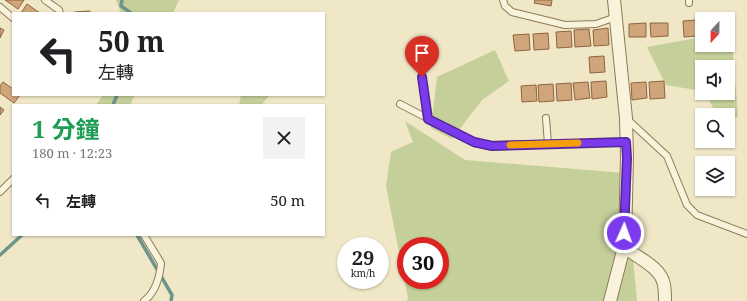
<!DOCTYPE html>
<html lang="zh-TW">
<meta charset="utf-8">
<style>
body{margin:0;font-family:"Noto Serif","Noto Sans TC",serif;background:#f2f2f2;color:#202124;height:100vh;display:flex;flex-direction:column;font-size:15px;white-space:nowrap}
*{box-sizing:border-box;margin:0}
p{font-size:13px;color:#757577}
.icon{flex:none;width:22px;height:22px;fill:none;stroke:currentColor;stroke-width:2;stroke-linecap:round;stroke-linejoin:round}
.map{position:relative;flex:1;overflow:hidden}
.panel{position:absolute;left:12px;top:104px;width:313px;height:132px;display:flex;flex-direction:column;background:#fff;border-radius:0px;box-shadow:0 1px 3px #0004}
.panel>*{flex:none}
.hud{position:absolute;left:12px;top:12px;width:313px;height:84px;border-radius:0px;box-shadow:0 1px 3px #0004;background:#fff;color:#202124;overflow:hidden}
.needle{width:26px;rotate:202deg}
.tools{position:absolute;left:695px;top:12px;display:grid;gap:8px}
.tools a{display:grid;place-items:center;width:40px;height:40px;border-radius:0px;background:#fff;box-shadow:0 1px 3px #0004;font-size:20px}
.speed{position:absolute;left:337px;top:237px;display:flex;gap:8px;font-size:20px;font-weight:700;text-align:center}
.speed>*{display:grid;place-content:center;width:52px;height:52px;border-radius:50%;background:#fff;box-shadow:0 1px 3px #0004;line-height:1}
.speed small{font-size:10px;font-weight:400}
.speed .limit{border:6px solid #d22;background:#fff;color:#111}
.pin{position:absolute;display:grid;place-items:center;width:34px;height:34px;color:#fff;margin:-41px -17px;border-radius:50% 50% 50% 0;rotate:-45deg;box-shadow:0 0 4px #0007}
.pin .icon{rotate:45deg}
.me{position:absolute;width:44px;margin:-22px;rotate:2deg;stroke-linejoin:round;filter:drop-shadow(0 0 3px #0008)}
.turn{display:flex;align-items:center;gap:14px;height:84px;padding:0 20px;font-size:18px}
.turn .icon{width:52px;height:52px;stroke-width:2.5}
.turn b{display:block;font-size:28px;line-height:34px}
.round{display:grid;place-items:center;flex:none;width:42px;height:42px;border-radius:0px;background:#f2f2f2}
.summary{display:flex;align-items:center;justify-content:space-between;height:68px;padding:0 20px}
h1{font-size:24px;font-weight:700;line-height:30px;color:#1e9e55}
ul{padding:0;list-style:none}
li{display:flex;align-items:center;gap:12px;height:56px;padding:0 20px}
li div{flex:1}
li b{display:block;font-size:15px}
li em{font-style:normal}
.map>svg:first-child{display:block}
.green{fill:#c5cf99;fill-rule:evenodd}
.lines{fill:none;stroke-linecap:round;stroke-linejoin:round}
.stream{stroke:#6e938d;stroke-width:3.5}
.building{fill:#d0a57b;stroke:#8d6540}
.service-casing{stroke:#8d7a5b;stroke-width:8}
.minor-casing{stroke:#8d7a5b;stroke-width:14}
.service{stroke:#faf3db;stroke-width:6}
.minor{stroke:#faf3db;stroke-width:12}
.route-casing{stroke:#51269a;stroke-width:10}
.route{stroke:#7c3aed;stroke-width:7}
.slow{stroke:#f59e0b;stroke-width:7}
</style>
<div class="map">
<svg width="747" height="301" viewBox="0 0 747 301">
<rect width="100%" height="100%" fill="#f0e7c6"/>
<path class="green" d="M 116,0 L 179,0 L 173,13 L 121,13 Z
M 731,31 L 738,116 L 728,125 L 728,115 L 717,115 L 705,93 L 728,93 L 728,67 L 702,67 L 702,91 L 666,85 L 647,47 L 702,37 L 702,45 L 728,45 L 728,32 Z
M 495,50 L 509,81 L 482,100 L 452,139 L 431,128 L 437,77 Z
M 103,95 L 135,95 L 130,105 L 96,105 Z
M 241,95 L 268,95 L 269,96 L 261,105 L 239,105 Z
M 405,121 L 465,160 L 625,173 L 637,301 L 407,301 L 408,298 L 386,186 L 391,152 L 413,142 ZM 406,246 L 440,246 L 440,280 L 406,280 Z"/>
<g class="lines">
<path class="stream" d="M 122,0 L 121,6 L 131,13
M 113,105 L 117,95
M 137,235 L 172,295 L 171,301
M 0,255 L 22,235"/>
</g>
<path class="building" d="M 5,0 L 24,0 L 18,9 Z
M 535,0 L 552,0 L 551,6 L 534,3 Z
M 27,4 L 40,13 L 21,13 Z
M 90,11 L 90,13 L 74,13 L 74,12 Z
M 697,20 L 698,36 L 684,37 L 683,21 Z
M 646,23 L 646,37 L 629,37 L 629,24 Z
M 650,23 L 668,23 L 668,36 L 651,37 Z
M 0,28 L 4,30 L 0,38 Z
M 608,28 L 609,45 L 594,46 L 593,30 Z
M 589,29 L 591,46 L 575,47 L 574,30 Z
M 571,31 L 572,47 L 557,48 L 556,32 Z
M 548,33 L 549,49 L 534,50 L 533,34 Z
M 529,34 L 530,50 L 515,51 L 513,35 Z
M 604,56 L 605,72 L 590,73 L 589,57 Z
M 606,81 L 607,97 L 592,99 L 591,82 Z
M 664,81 L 665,98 L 650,99 L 649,82 Z
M 3,82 L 13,89 L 13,95 L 20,95 L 14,103 L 0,93 L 0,86 Z
M 588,82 L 590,98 L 575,100 L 573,83 Z
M 646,82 L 647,98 L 632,100 L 631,83 Z
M 571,83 L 572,100 L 557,101 L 556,84 Z
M 553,84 L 554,101 L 539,102 L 538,85 Z
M 536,85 L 537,101 L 522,102 L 521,86 Z
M 0,107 L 4,110 L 0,115 Z"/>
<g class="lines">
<defs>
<path id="service" d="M 45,0 L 59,10 L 60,13
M 503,0 L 505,6 L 512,12 L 565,25 L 596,24 L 616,17
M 689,3 L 689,0
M 0,7 L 13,18
M 422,77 L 428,119
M 400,104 L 465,138 L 474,143 L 485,145 L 626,142
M 546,118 L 548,144
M 627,119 L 667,156 L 687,205 L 697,215 L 747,234
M 0,192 L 13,179
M 144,301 C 155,293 160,277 161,263 L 144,235"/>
<path id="minor" d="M 614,0 L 626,118 L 627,157 L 625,243 L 626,248 C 639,259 661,267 664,285 C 665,290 665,296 665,301
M 610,301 L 625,243"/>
</defs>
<use href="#service" class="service-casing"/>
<use href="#minor" class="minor-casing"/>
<use href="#service" class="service"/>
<use href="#minor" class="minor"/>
</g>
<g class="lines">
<defs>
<path id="route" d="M 422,77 L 428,119 L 474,142 L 492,146 L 626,142 L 627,158 L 624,233"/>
</defs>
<use href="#route" class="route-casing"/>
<use href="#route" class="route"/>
<path class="slow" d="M 510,145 L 578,143"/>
</g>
</svg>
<div class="tools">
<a><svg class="needle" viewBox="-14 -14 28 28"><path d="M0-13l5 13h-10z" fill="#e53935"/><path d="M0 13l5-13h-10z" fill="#757577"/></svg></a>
<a><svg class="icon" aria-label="sound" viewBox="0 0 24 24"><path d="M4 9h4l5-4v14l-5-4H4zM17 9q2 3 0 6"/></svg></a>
<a><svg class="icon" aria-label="search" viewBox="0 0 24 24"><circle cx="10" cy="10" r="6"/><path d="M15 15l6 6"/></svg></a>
<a><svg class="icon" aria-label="layers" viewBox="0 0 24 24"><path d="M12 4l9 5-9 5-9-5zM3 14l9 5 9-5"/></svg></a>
</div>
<div class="speed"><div>29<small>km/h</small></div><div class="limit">30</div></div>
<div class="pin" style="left:422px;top:77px;background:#d93025"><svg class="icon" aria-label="arrive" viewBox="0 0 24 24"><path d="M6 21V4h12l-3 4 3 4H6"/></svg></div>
<svg class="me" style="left:624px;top:233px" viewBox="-20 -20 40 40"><circle r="17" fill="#7c3aed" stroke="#fff" stroke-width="3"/><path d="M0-11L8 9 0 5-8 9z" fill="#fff"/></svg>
<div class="hud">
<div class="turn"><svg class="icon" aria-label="left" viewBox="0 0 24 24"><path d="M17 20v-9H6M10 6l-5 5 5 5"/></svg><div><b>50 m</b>左轉</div></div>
</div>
<section class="panel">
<div class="summary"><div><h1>1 分鐘</h1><p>180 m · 12:23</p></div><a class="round"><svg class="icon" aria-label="close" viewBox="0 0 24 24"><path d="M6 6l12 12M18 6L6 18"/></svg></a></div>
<ul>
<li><svg class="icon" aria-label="left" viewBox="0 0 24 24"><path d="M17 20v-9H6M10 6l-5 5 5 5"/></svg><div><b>左轉</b></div><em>50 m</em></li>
</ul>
</section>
</div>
